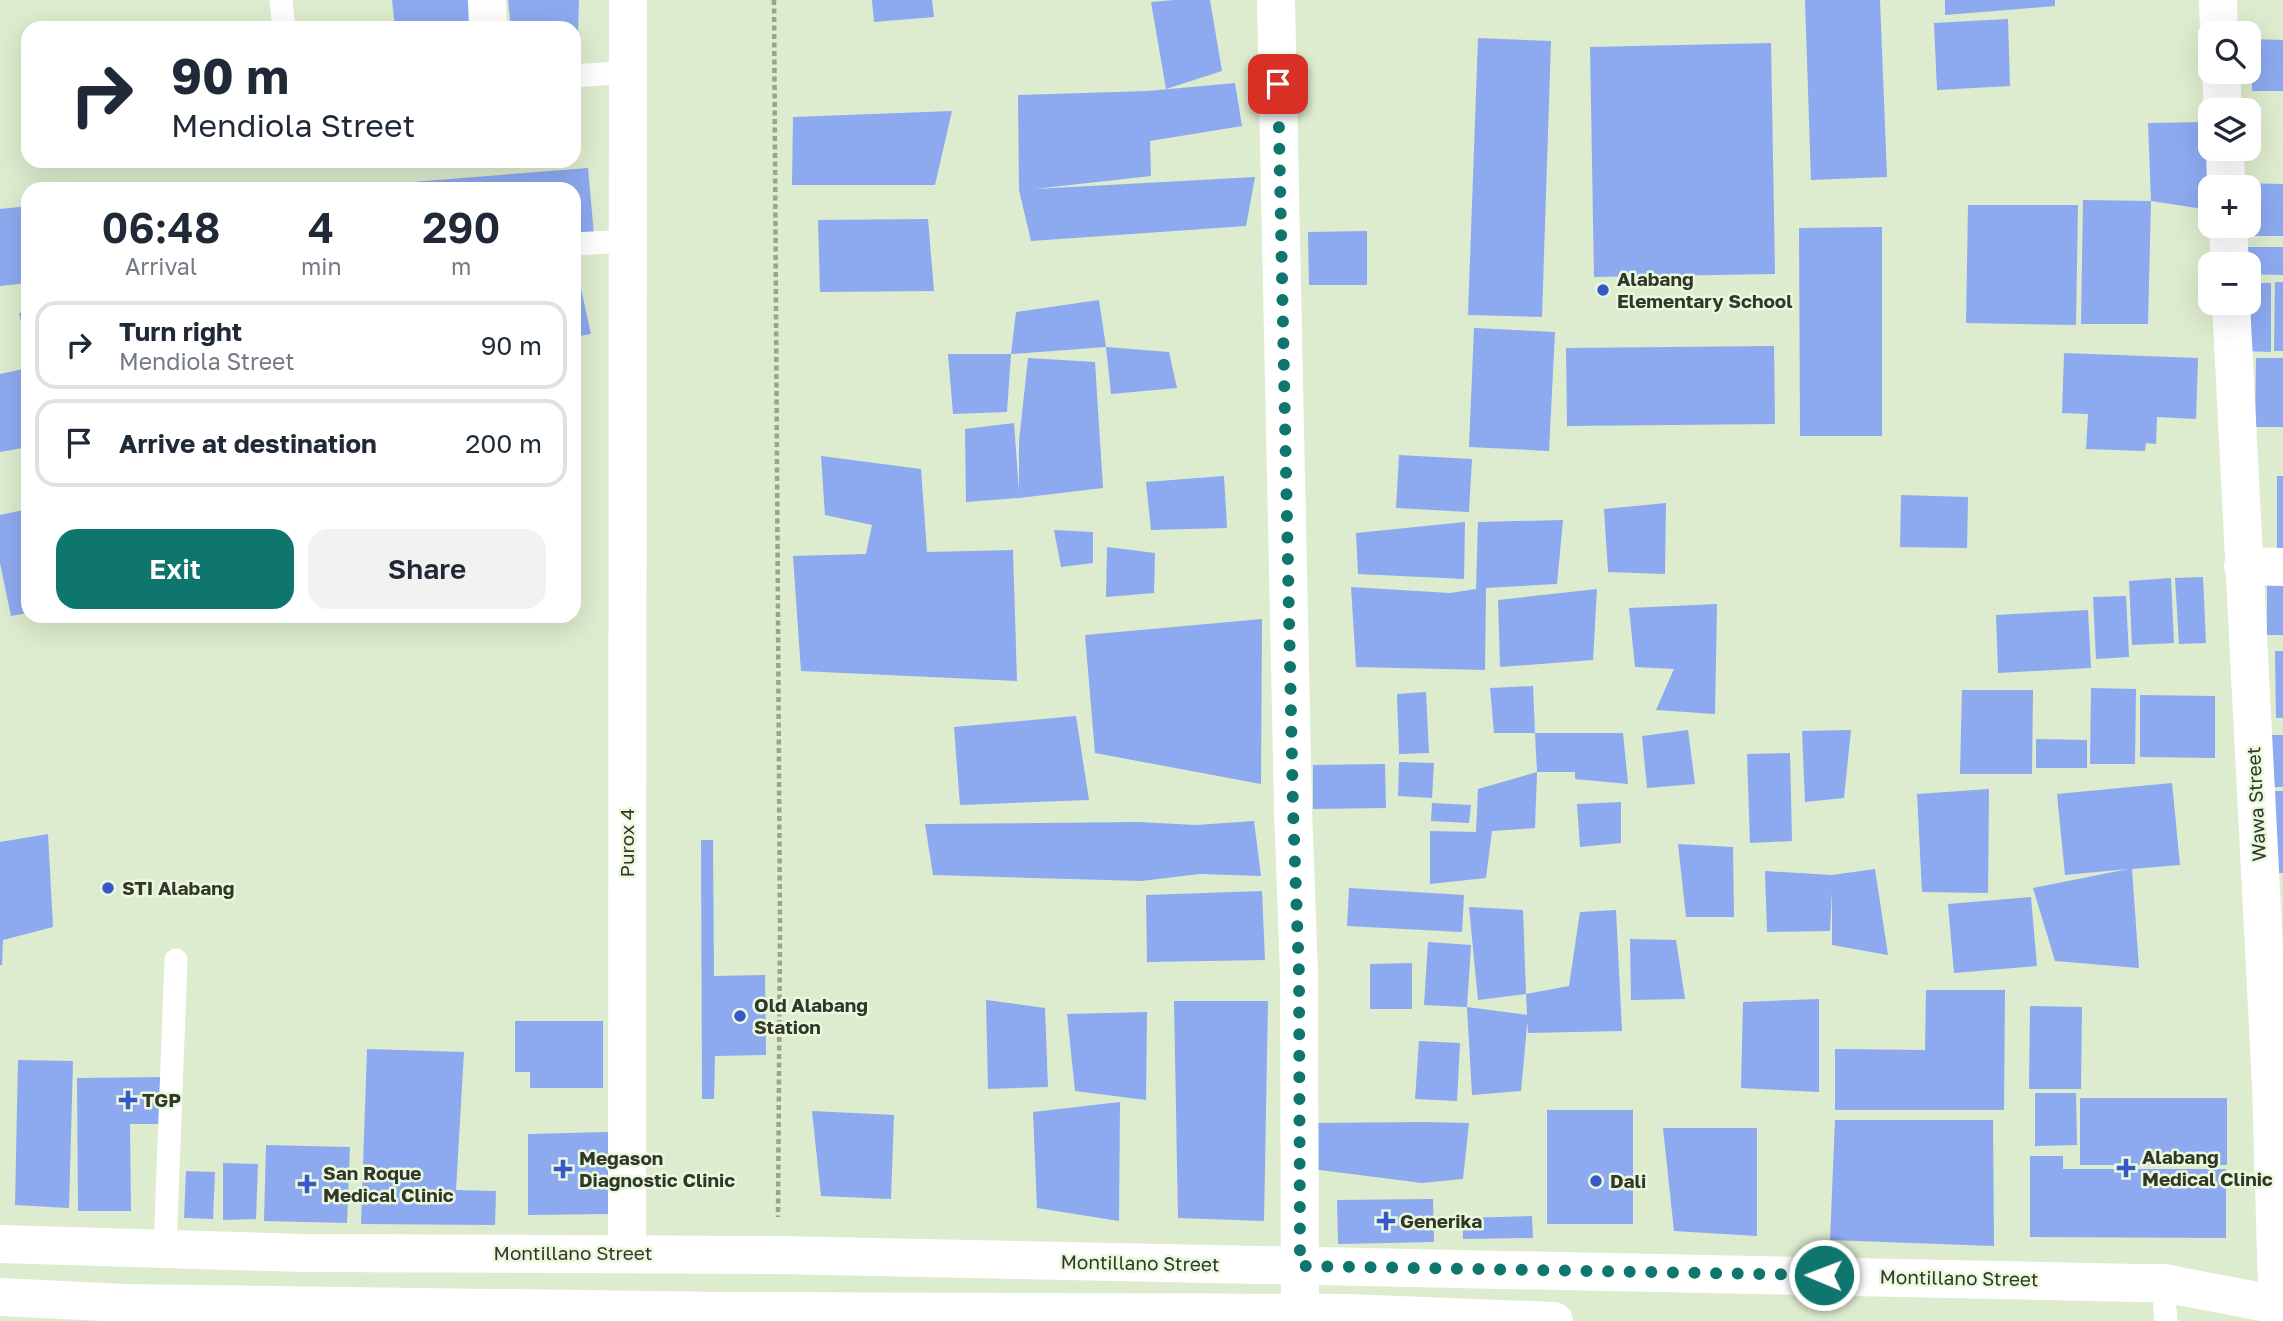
<!DOCTYPE html>
<meta charset="utf-8">
<style>
body{margin:0;font-family:"Golos Text",sans-serif;background:#f2f2f3;color:#1f2937;height:100vh;display:flex;flex-direction:column;font-size:26px;white-space:nowrap}
*{box-sizing:border-box;margin:0}
p{font-size:23px;color:#747a83}
.icon{flex:none;width:38px;height:38px;fill:none;stroke:currentColor;stroke-width:2;stroke-linecap:round;stroke-linejoin:round}
.map{position:relative;flex:1;overflow:hidden}
.panel{position:absolute;left:21px;top:182px;width:560px;height:441px;display:flex;flex-direction:column;background:#fff;border-radius:21px;box-shadow:0 7px 28px #0002}
.panel>*{flex:none}
.top-card{position:absolute;left:21px;top:21px;width:560px;height:147px;border-radius:21px;box-shadow:0 7px 28px #0002;background:#fff;color:#1f2937;overflow:hidden}
.tools{position:absolute;left:2198px;top:21px;display:grid;gap:14px}
.tools a{display:grid;place-items:center;width:63px;height:63px;border-radius:14px;background:#fff;box-shadow:0 7px 28px #0002;font-size:35px}
.pin{position:absolute;display:grid;place-items:center;width:60px;height:60px;color:#fff;margin:-30px;border-radius:14px;box-shadow:0 4px 10px #0006}
.me{position:absolute;width:77px;margin:-38px;rotate:271deg;stroke-linejoin:round;filter:drop-shadow(0 0 5px #0008)}
.turn{display:flex;align-items:center;gap:24px;height:147px;padding:0 35px;font-size:32px}
.turn .icon{width:91px;height:91px;stroke-width:2.5}
.turn b{display:block;font-size:49px;line-height:60px}
.eta{display:flex;justify-content:space-evenly;align-items:center;height:119px;text-align:center}
.eta b{font-size:42px;font-weight:600;line-height:49px}
.primary-button{display:flex;gap:14px;margin-top:auto;padding:14px 35px}
.primary-button a{flex:1;height:80px;border-radius:21px;background:#0f766e;color:#fff;font-size:28px;font-weight:600;line-height:80px;text-align:center}
.primary-button a+a{background:#f2f2f3;color:#1f2937}
ul{padding:0;list-style:none}
li{display:flex;align-items:center;gap:21px;height:88px;margin:0 14px 10px;padding:0 21px;border:4px solid #e0e1e3;border-radius:21px}
li div{flex:1}
li b{display:block;font-size:26px}
li em{font-style:normal}
.map>svg:first-child{display:block}
.building{fill:#8da9f0}
.lines{fill:none;stroke-linecap:round;stroke-linejoin:round}
.path{stroke:#99a38d;stroke-width:4.5;stroke-dasharray:5 3.5;stroke-linecap:butt}
.service{stroke:#fff;stroke-width:23}
.minor{stroke:#fff;stroke-width:38}
.secondary{stroke:#fff;stroke-width:38}
.route{stroke:#0f766e;stroke-width:12;stroke-dasharray:0 21.6}
.poi-dot{fill:#3758c9;stroke:#eaf8dc;stroke-width:2.5}
.labels{text-anchor:middle;stroke-width:5;stroke-linejoin:round;paint-order:stroke}
.poi-label{font-size:19px;font-weight:bold;fill:#32372c;stroke:#eaf8dc;text-anchor:start}
.street-label{font-size:19px;fill:#32372c;stroke:#eaf8dc}
</style>
<div class="map">
<svg width="2283" height="1321" viewBox="0 0 2283 1321">
<rect width="100%" height="100%" fill="#ddebce"/>
<path class="building" d="M 392,0 L 477,0 L 480,28 L 395,28 Z
M 508,0 L 579,0 L 578,33 L 574,33 L 574,28 L 511,28 Z
M 872,0 L 932,0 L 934,17 L 874,22 Z
M 1174,0 L 1210,0 L 1222,71 L 1166,89 L 1151,2 Z
M 1805,0 L 1880,0 L 1887,177 L 1811,180 Z
M 1945,0 L 2055,0 L 2055,6 L 1945,15 Z
M 2008,19 L 2010,86 L 1937,90 L 1934,23 Z
M 1478,38 L 1551,41 L 1542,317 L 1468,315 Z
M 2252,39 L 2283,40 L 2283,91 L 2252,91 Z
M 1771,43 L 1775,274 L 1594,277 L 1590,47 Z
M 1235,83 L 1242,126 L 1150,141 L 1151,176 L 1034,189 L 1255,177 L 1246,226 L 1031,241 L 1019,190 L 1018,95 L 1148,91 Z
M 952,111 L 935,185 L 792,185 L 793,117 Z
M 2206,122 L 2210,210 L 2151,201 L 2148,123 Z
M 588,168 L 594,235 L 574,236 L 574,189 L 348,189 L 348,187 Z
M 2236,183 L 2283,184 L 2283,236 L 2239,236 L 2240,226 L 2249,226 L 2249,187 L 2236,187 Z
M 2083,200 L 2151,201 L 2148,324 L 2081,324 Z
M 1968,205 L 2078,205 L 2076,325 L 1966,323 Z
M 28,206 L 28,283 L 0,286 L 0,209 Z
M 928,219 L 934,291 L 820,292 L 818,220 Z
M 1882,227 L 1882,436 L 1800,436 L 1799,228 Z
M 1367,231 L 1367,285 L 1309,285 L 1308,232 Z
M 2244,247 L 2283,247 L 2283,275 L 2249,274 Z
M 574,257 L 591,334 L 574,337 Z
M 2275,282 L 2283,282 L 2283,351 L 2274,351 Z
M 2249,283 L 2271,283 L 2271,352 L 2244,351 Z
M 1099,300 L 1106,347 L 1011,354 L 1016,312 Z
M 28,311 L 28,350 L 27,350 L 19,313 Z
M 1474,328 L 1555,332 L 1549,451 L 1469,447 Z
M 1774,346 L 1775,424 L 1567,426 L 1566,348 Z
M 1106,347 L 1169,352 L 1177,388 L 1111,394 Z
M 2064,353 L 2198,358 L 2196,419 L 2157,417 L 2156,444 L 2146,443 L 2145,451 L 2086,449 L 2088,414 L 2062,413 Z
M 948,354 L 1011,354 L 1007,412 L 953,414 Z
M 1028,358 L 1095,362 L 1103,488 L 1019,498 L 966,502 L 965,429 L 1014,423 L 1019,492 L 1019,441 Z
M 2256,358 L 2283,358 L 2283,427 L 2255,427 Z
M 28,368 L 28,447 L 0,452 L 0,374 Z
M 1399,455 L 1472,459 L 1469,512 L 1396,508 Z
M 821,456 L 921,469 L 927,552 L 1013,550 L 1017,681 L 801,671 L 793,556 L 866,554 L 872,525 L 825,515 Z
M 1224,476 L 1227,528 L 1151,530 L 1146,482 Z
M 2277,476 L 2283,476 L 2283,562 L 2277,562 Z
M 1901,495 L 1968,497 L 1967,548 L 1900,547 Z
M 1666,503 L 1665,574 L 1608,572 L 1604,509 Z
M 28,509 L 28,613 L 11,616 L 0,563 L 0,515 Z
M 1563,520 L 1557,584 L 1486,588 L 1485,670 L 1356,667 L 1351,587 L 1450,593 L 1476,589 L 1478,522 Z
M 1465,522 L 1464,579 L 1358,574 L 1356,533 Z
M 1054,530 L 1093,532 L 1093,563 L 1061,567 Z
M 1107,547 L 1155,553 L 1154,593 L 1106,597 Z
M 2203,577 L 2206,643 L 2179,644 L 2175,578 Z
M 2267,577 L 2283,577 L 2283,635 L 2267,635 Z
M 2171,578 L 2174,643 L 2132,645 L 2129,581 Z
M 1597,589 L 1593,660 L 1500,667 L 1498,600 Z
M 2126,596 L 2129,657 L 2096,659 L 2093,597 Z
M 1717,604 L 1715,714 L 1656,710 L 1674,669 L 1635,667 L 1629,608 Z
M 2088,610 L 2091,668 L 1998,673 L 1996,615 Z
M 1262,619 L 1261,784 L 1095,753 L 1085,635 Z
M 2275,651 L 2283,651 L 2283,718 L 2276,718 Z
M 1533,686 L 1535,733 L 1494,733 L 1490,688 Z
M 2091,688 L 2136,689 L 2135,764 L 2090,764 Z
M 1962,690 L 2033,690 L 2032,774 L 1960,774 Z
M 1426,692 L 1429,753 L 1399,754 L 1397,694 Z
M 2140,695 L 2215,696 L 2215,758 L 2140,757 Z
M 1076,716 L 1089,800 L 960,805 L 954,727 Z
M 1688,730 L 1695,784 L 1647,788 L 1642,736 Z
M 1851,730 L 1844,798 L 1805,802 L 1802,731 Z
M 1535,733 L 1623,733 L 1628,784 L 1575,779 L 1575,772 L 1537,772 Z
M 2265,735 L 2283,735 L 2283,787 L 2265,787 Z
M 2036,739 L 2087,740 L 2087,768 L 2036,768 Z
M 1790,753 L 1792,841 L 1750,843 L 1747,754 Z
M 1399,762 L 1434,763 L 1432,798 L 1398,796 Z
M 1385,764 L 1386,808 L 1313,809 L 1313,765 Z
M 1537,772 L 1535,828 L 1492,831 L 1486,878 L 1430,884 L 1430,831 L 1476,832 L 1478,789 Z
M 2172,783 L 2180,865 L 2132,869 L 2139,968 L 2055,961 L 2033,888 L 2128,869 L 2065,875 L 2057,794 Z
M 1989,789 L 1988,893 L 1922,892 L 1917,794 Z
M 2266,791 L 2283,791 L 2283,873 L 2265,873 Z
M 1621,802 L 1621,843 L 1580,847 L 1577,804 Z
M 1432,803 L 1471,805 L 1469,823 L 1431,821 Z
M 1254,821 L 1261,876 L 1200,874 L 1141,881 L 933,875 L 925,824 L 1138,822 L 1196,825 Z
M 48,834 L 53,927 L 3,940 L 2,965 L 0,965 L 0,842 Z
M 701,840 L 713,840 L 714,976 L 765,975 L 766,1055 L 715,1056 L 714,1099 L 702,1099 Z
M 1678,844 L 1733,847 L 1734,917 L 1686,917 Z
M 1875,869 L 1888,955 L 1832,945 L 1832,891 L 1830,931 L 1767,932 L 1765,871 L 1832,875 Z
M 1349,888 L 1464,895 L 1462,932 L 1347,926 Z
M 1262,891 L 1265,960 L 1147,962 L 1146,895 Z
M 2031,897 L 2037,966 L 1954,973 L 1948,904 Z
M 1469,907 L 1523,910 L 1526,994 L 1478,1000 Z
M 1616,910 L 1622,1031 L 1528,1033 L 1526,994 L 1569,986 L 1580,912 Z
M 1630,939 L 1676,940 L 1685,999 L 1631,1000 Z
M 1428,942 L 1471,945 L 1467,1007 L 1424,1005 Z
M 1412,963 L 1412,1009 L 1370,1009 L 1370,964 Z
M 1926,990 L 2005,990 L 2004,1110 L 1835,1110 L 1835,1049 L 1925,1050 Z
M 1819,999 L 1819,1092 L 1741,1088 L 1743,1002 Z
M 986,1000 L 1045,1008 L 1048,1087 L 988,1089 Z
M 1174,1001 L 1268,1001 L 1264,1221 L 1178,1218 Z
M 2030,1006 L 2082,1007 L 2081,1089 L 2029,1089 Z
M 1467,1007 L 1528,1015 L 1521,1091 L 1472,1095 Z
M 1147,1012 L 1146,1100 L 1075,1091 L 1067,1014 Z
M 515,1021 L 603,1021 L 603,1088 L 530,1088 L 530,1072 L 515,1072 Z
M 1419,1041 L 1460,1043 L 1457,1101 L 1415,1099 Z
M 367,1049 L 464,1052 L 456,1190 L 496,1191 L 495,1225 L 361,1224 Z
M 18,1060 L 73,1061 L 69,1208 L 15,1205 Z
M 167,1077 L 167,1124 L 130,1124 L 131,1211 L 78,1211 L 77,1078 Z
M 2035,1093 L 2076,1093 L 2077,1145 L 2035,1146 Z
M 2080,1098 L 2227,1098 L 2227,1165 L 2080,1165 Z
M 1120,1102 L 1119,1221 L 1037,1208 L 1033,1112 Z
M 1547,1110 L 1633,1110 L 1633,1224 L 1547,1224 Z
M 812,1111 L 894,1115 L 891,1199 L 821,1196 Z
M 1835,1120 L 1993,1120 L 1994,1246 L 1830,1240 Z
M 1426,1122 L 1469,1123 L 1463,1179 L 1422,1183 L 1312,1169 L 1312,1123 Z
M 1663,1128 L 1757,1128 L 1757,1236 L 1674,1231 Z
M 608,1132 L 608,1214 L 528,1215 L 528,1134 Z
M 266,1145 L 350,1147 L 347,1223 L 264,1221 Z
M 2030,1156 L 2063,1156 L 2063,1169 L 2226,1169 L 2226,1238 L 2030,1237 Z
M 223,1163 L 258,1164 L 256,1219 L 223,1220 Z
M 186,1171 L 215,1172 L 213,1219 L 184,1218 Z
M 1433,1199 L 1434,1242 L 1338,1244 L 1337,1200 Z
M 1532,1216 L 1533,1238 L 1463,1239 L 1463,1218 Z"/>
<g class="lines">
<path class="path" d="M 774,0 L 780,929 L 778,1217"/>
<path class="service" d="M 281,0 L 284,28
M 574,76 L 628,72
M 574,244 L 628,241
M 165,1249 L 176,960
M 2163,1283 L 2166,1321"/>
<path class="minor" d="M 487,0 L 488,28
M 1276,0 L 1293,809 L 1299,973 L 1300,1321
M 2243,566 L 2283,567
M 627,1253 L 628,0"/>
<path class="secondary" d="M 2218,0 L 2219,33
M 2221,72 L 2223,110
M 2225,149 L 2226,187
M 2228,226 L 2230,264
M 2231,303 L 2271,1086 L 2278,1321
M 0,1244 L 302,1253 L 778,1255 L 2139,1283 L 2163,1283 L 2278,1305
M 0,1297 L 124,1303 L 724,1311 L 1347,1313 L 1554,1321"/>
</g>
<g class="lines">
<path class="route" d="M 1278,84 L 1293,809 L 1299,974 L 1300,1266 L 1824,1275"/>
</g>
<g class="poi-dot">
<circle cx="1603" cy="290" r="7"/>
<circle cx="108" cy="888" r="7"/>
<circle cx="740" cy="1016" r="7"/>
<path d="M124.5 1089.5h7v7h7v7h-7v7h-7v-7h-7v-7h7z"/>
<path d="M2122.5 1157.5h7v7h7v7h-7v7h-7v-7h-7v-7h7z"/>
<path d="M559.5 1158.5h7v7h7v7h-7v7h-7v-7h-7v-7h7z"/>
<circle cx="1596" cy="1181" r="7"/>
<path d="M303.5 1173.5h7v7h7v7h-7v7h-7v-7h-7v-7h7z"/>
<path d="M1382.5 1210.5h7v7h7v7h-7v7h-7v-7h-7v-7h7z"/>
</g>
<g class="labels">
<g class="poi-label">
<text x="1617" y="286">Alabang<tspan x="1617" dy="22">Elementary School</tspan></text>
<text x="122" y="895">STI Alabang</text>
<text x="754" y="1012">Old Alabang<tspan x="754" dy="22">Station</tspan></text>
<text x="142" y="1107">TGP</text>
<text x="2142" y="1164">Alabang<tspan x="2142" dy="22">Medical Clinic</tspan></text>
<text x="579" y="1165">Megason<tspan x="579" dy="22">Diagnostic Clinic</tspan></text>
<text x="323" y="1180">San Roque<tspan x="323" dy="22">Medical Clinic</tspan></text>
<text x="1610" y="1188">Dali</text>
<text x="1400" y="1228">Generika</text>
</g>
<g class="street-label">
<text transform="translate(2256 804) rotate(-93)" y="7">Wawa Street</text>
<text transform="translate(627 843) rotate(-90)" y="7">Purox 4</text>
<text x="573" y="1260">Montillano Street</text>
<text transform="translate(1140 1263) rotate(1)" y="7">Montillano Street</text>
<text transform="translate(1959 1278) rotate(1)" y="7">Montillano Street</text>
</g>
</g>
</svg>
<div class="tools">
<a><svg class="icon" aria-label="search" viewBox="0 0 24 24"><circle cx="10" cy="10" r="6"/><path d="M15 15l6 6"/></svg></a>
<a><svg class="icon" aria-label="layers" viewBox="0 0 24 24"><path d="M12 4l9 5-9 5-9-5zM3 14l9 5 9-5"/></svg></a>
<a>+</a>
<a>−</a>
</div>
<div class="pin" style="left:1278px;top:84px;background:#d93025"><svg class="icon" aria-label="arrive" viewBox="0 0 24 24"><path d="M6 21V4h12l-3 4 3 4H6"/></svg></div>
<svg class="me" style="left:1824px;top:1275px" viewBox="-20 -20 40 40"><circle r="17" fill="#0f766e" stroke="#fff" stroke-width="3"/><path d="M0-11L8 9 0 5-8 9z" fill="#fff"/></svg>
<div class="top-card">
<div class="turn"><svg class="icon" aria-label="right" viewBox="0 0 24 24"><path d="M7 20v-9h11M14 6l5 5-5 5"/></svg><div><b>90 m</b>Mendiola Street</div></div>
</div>
<section class="panel">
<div class="eta">
<div><b>06:48</b><p>Arrival</p></div>
<div><b>4</b><p>min</p></div>
<div><b>290</b><p>m</p></div>
</div>
<ul>
<li><svg class="icon" aria-label="right" viewBox="0 0 24 24"><path d="M7 20v-9h11M14 6l5 5-5 5"/></svg><div><b>Turn right</b><p>Mendiola Street</p></div><em>90 m</em></li>
<li><svg class="icon" aria-label="arrive" viewBox="0 0 24 24"><path d="M6 21V4h12l-3 4 3 4H6"/></svg><div><b>Arrive at destination</b></div><em>200 m</em></li>
</ul>
<div class="primary-button"><a>Exit</a><a>Share</a></div>
</section>
</div>
